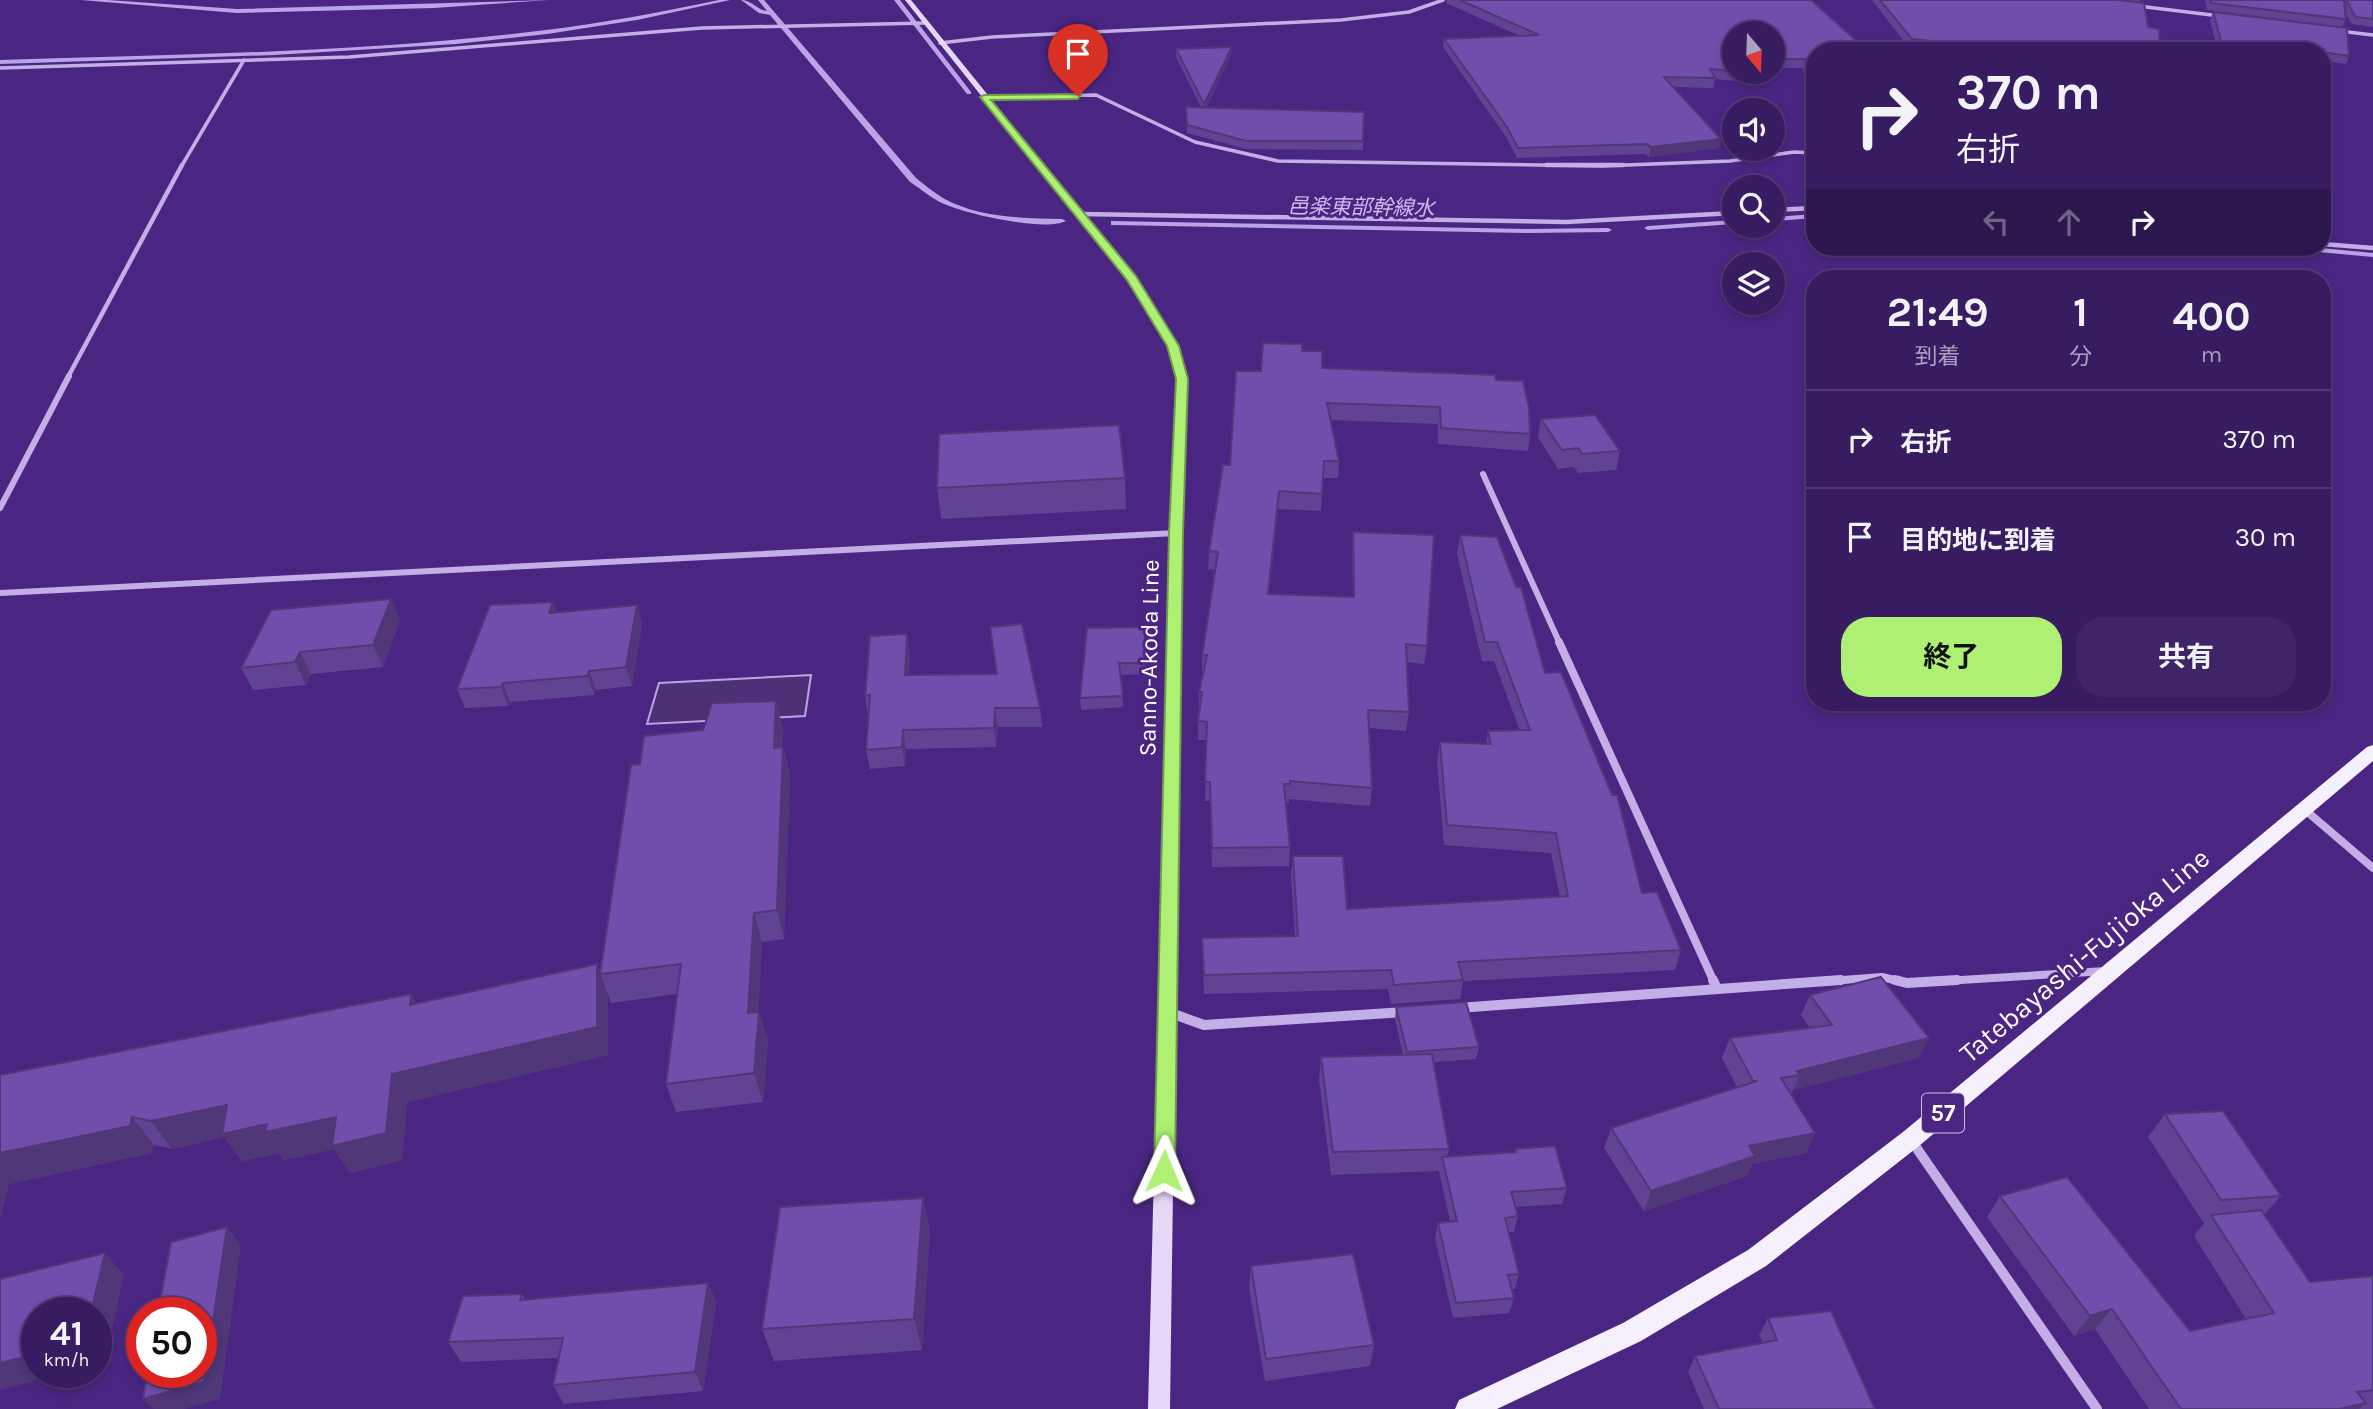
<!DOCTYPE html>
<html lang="ja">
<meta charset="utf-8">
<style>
body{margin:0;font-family:Karla,"Noto Sans JP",sans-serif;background:#3f2568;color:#f1f3f6;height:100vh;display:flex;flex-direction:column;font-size:26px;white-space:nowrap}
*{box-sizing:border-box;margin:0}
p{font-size:23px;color:#aba1be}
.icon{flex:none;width:38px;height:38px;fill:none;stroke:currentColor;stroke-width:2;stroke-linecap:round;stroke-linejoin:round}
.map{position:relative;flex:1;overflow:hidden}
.panel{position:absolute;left:1806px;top:270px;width:525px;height:441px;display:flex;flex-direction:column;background:#381c62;border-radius:28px;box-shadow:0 4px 10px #0003,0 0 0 2px #523a77}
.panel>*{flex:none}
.banner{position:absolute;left:1806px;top:42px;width:525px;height:214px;border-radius:28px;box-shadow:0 4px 10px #0003,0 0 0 2px #523a77;background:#381c62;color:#f1f3f6;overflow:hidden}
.needle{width:46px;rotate:161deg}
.controls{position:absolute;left:1722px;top:21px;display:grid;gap:14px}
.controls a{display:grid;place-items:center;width:63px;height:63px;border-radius:50%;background:#381c62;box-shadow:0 4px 10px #0003,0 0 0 2px #523a77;font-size:35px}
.speed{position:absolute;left:21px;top:1297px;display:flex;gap:14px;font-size:35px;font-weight:700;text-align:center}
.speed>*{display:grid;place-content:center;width:91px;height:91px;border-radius:50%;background:#381c62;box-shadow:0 4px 10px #0003,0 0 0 2px #523a77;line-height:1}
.speed small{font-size:18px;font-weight:400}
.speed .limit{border:10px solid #d22;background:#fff;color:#111}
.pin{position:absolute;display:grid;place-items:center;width:60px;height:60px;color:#fff;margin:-72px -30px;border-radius:50% 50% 50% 0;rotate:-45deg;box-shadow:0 0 7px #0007}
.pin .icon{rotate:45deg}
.me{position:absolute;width:77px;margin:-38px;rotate:1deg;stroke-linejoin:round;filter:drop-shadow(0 0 5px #0008)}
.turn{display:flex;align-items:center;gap:24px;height:147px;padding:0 35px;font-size:32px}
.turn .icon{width:91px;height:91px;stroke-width:2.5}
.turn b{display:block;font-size:49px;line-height:60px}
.lanes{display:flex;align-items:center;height:66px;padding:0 35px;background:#0003;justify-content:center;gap:35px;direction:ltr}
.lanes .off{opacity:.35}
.eta{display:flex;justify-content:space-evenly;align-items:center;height:119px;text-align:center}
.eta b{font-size:42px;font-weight:700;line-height:49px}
.action{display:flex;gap:14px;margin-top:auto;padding:14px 35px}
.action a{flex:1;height:80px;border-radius:28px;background:#adf073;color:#111;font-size:28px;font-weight:700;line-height:80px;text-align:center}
.action a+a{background:#3f2568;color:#f1f3f6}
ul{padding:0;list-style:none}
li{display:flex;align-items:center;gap:21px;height:98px;padding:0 35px;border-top:2px solid #523a77}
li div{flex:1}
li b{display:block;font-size:26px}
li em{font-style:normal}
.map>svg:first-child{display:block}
.water{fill:#4c3176;stroke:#bba3e7;stroke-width:2}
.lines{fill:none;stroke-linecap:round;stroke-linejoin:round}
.stream{fill:#bba3e7;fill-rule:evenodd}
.minor-far4{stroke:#c3aee7;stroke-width:3.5}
.minor-far3{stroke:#c3aee7;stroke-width:4.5}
.minor-far2{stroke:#c3aee7;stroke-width:6}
.minor-far1{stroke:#c3aee7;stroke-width:8}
.minor{stroke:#c3aee7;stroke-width:10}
.secondary{fill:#e4d8f6;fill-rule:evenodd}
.primary{fill:#f6f0fd;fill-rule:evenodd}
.wall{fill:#614393}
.shaded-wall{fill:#4f3778}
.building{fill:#714eab;stroke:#4f3778;stroke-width:2}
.route{fill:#adf073;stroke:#709c4b;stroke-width:2}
.labels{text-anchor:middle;stroke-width:6;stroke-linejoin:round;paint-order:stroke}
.far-water-label{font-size:21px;font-style:italic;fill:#cdbaee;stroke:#4a2682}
.shield{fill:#4a2682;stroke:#c9beda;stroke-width:2}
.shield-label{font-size:23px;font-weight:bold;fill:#fff}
.street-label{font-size:24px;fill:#fff;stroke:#4a2682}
.near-street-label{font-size:28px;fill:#fff;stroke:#4a2682}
</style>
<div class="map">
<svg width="2373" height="1409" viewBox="0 0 2373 1409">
<rect width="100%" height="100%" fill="#4a2682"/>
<path class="water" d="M 811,675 L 805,716 L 647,724 L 659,683 Z"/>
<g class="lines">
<path class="stream" d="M 81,0 L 108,0 L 237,9 L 549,0 L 434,8 L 237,13 Z
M 719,0 L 730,0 L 637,20 L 547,34 L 456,44 L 274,55 L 0,64 L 0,60 C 182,54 365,53 546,30 C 604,23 661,12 719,0 Z
M 741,0 C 752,0 757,10 767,11 L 758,0 L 764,0 L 916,178 C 925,185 933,192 943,198 C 978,218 1023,218 1062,219 L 1066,221 C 1045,232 965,214 942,203 C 931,198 921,189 910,182 L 770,15 L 759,13 Z
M 894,0 L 900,0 L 971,92 L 971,94 L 967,94 Z
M 1815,214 L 1815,218 L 1773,221 L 1773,217 Z
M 1734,220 L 1734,224 L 1648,230 L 1644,228 L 1648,226 Z
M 1111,221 L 1529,229 L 1608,228 L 1612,230 L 1608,232 L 1529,233 L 1114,225 L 1111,225 Z
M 2282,247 L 2310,247 L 2373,253 L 2373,257 L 2286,249 Z"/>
<path class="minor-far4" d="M 2138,6 L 2220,16
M 2339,31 L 2373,35
M 940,43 L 992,37 L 1341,20 L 1409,12 L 1443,0
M 0,68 L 349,57 L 702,28 L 925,23
M 984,97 L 1096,95 L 1195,142 L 1278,161 L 1601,166 L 1730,161 L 1794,152 L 1815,153
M 181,167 L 244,60"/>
<path class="minor-far3" d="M 1546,165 L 1623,165
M 1773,210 L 1815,208
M 1081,214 L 1566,222 L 1734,213
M 2322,244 L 2373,248
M 68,377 L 182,165"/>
<path class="minor-far2" d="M 1483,474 L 1560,644
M 0,508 L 69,376
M 0,593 L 1176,533"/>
<path class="minor-far1" d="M 1559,642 L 1714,982
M 2304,809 L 2373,868
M 1817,982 L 1882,977 L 1902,982
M 1928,982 L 2106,971"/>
<path class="minor" d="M 1713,980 L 1717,989
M 1895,980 L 1907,983 L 1957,980
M 1458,1008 L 1841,980
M 1168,1012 L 1204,1025 L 1405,1012
M 1911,1140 L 2097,1409"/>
<path class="secondary" d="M 905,0 L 911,0 L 1135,277 L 1178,346 L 1187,379 L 1182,533 L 1170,1409 L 1148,1409 L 1170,533 L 1177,379 L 1168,346 L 1128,280 Z"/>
<path class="primary" d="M 2373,745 L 2373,761 L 1919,1146 L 1766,1266 L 1641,1341 L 1497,1409 L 1455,1409 L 1459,1400 L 1623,1323 L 1748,1250 L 1903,1132 L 2367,747 Z"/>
</g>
<path class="wall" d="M 1447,0 L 1811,0 L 1815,51 L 1815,74 L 1803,73 L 1803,68 L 1773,68 L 1773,33 L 1734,33 L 1747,72 L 1745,82 L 1715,79 L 1713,88 L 1673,87 L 1721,139 L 1719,148 L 1649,157 L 1645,154 L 1517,158 L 1506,137 L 1443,47 L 1444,39 L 1520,36 L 1446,3 Z
M 1872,0 L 2118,0 L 2148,27 L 2160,51 L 1941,51 L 1909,48 Z
M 2121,0 L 2140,0 L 2139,2 Z
M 2205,0 L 2373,0 L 2373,27 L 2352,24 L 2345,13 L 2346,19 L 2342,27 L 2207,10 Z
M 2213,12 L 2349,56 L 2346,64 L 2322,61 L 2322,51 L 2218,51 L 2210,20 Z
M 1232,47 L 1231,55 L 1207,107 L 1363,141 L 1363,150 L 1246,149 L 1187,133 L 1186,107 L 1201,107 L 1176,57 L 1176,49 Z
M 1302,351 L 1322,368 L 1496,380 L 1530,434 L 1528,451 L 1438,444 L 1438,424 L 1330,420 L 1339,461 L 1338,478 L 1323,478 L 1321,511 L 1278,509 L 1269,594 L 1353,597 L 1352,549 L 1353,532 L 1427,646 L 1424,664 L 1407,662 L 1409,712 L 1406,731 L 1369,728 L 1372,788 L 1370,806 L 1289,799 L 1289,803 L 1286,803 L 1290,847 L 1289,866 L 1212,867 L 1210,801 L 1205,801 L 1207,740 L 1198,740 L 1199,692 L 1203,674 L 1202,674 L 1202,656 L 1215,570 L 1208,569 L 1209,551 L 1230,465 L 1261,371 Z
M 1541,419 L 1620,451 L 1616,470 L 1578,473 L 1574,467 L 1558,469 L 1538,437 Z
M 1125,478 L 1126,509 L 941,519 L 937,488 Z
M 1460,535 L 1545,673 L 1642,893 L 1681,950 L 1675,970 L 1463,981 L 1460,999 L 1391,1004 L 1388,989 L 1204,994 L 1202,938 L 1295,936 L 1291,875 L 1293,856 L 1347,909 L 1560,897 L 1551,853 L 1444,845 L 1437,761 L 1440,742 L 1486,744 L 1488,731 L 1520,731 L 1494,661 L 1482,661 L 1457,554 Z
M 391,599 L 400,621 L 383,667 L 311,674 L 306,685 L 253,690 L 241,668 Z
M 553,602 L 557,612 L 637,605 L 642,624 L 632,686 L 596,690 L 594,695 L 510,702 L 508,706 L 465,708 L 457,689 Z
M 990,627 L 1040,708 L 1042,727 L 998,727 L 996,747 L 906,749 L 905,766 L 870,769 L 866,750 L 868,714 L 865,696 L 910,653 L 909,675 L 996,674 Z
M 1145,627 L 1146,674 L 1121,675 L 1123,707 L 1081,710 L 1080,698 Z
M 776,701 L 783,729 L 782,747 L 783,747 L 790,775 L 784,939 L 762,942 L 758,1012 L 768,1040 L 763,1102 L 676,1112 L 666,1084 L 677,994 L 611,1003 L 608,995 L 608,1055 L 407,1102 L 402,1160 L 350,1173 L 334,1149 L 284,1160 L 279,1153 L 242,1161 L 224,1137 L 172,1149 L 154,1145 L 152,1153 L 9,1184 L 0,1075 L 411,994 L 416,1004 L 597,964 L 600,972 L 640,764 L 703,730 Z
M 1810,995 L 1919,1058 L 1793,1090 L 1791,1095 L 1815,1133 L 1806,1153 L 1752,1164 L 1747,1176 L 1644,1211 L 1604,1148 L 1611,1128 L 1737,1087 L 1722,1058 L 1730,1038 L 1810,1028 L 1801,1015 Z
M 1396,1007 L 1479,1047 L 1476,1059 L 1433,1062 L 1449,1149 L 1447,1157 L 1514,1152 L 1515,1149 L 1567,1188 L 1562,1204 L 1515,1207 L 1518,1216 L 1514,1232 L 1509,1232 L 1519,1274 L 1515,1289 L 1511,1289 L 1514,1298 L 1509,1313 L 1453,1318 L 1435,1238 L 1438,1223 L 1450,1221 L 1439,1171 L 1331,1175 L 1319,1080 L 1321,1057 L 1403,1055 L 1395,1019 Z
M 2165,1114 L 2281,1196 L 2264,1215 L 2310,1282 L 2373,1276 L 2373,1409 L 2149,1409 L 2095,1329 L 2074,1336 L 1987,1217 L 2000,1196 L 2190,1331 L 2246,1319 L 2194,1236 L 2205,1222 L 2203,1222 L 2148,1137 Z
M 923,1198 L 930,1230 L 922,1350 L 774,1361 L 762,1329 Z
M 1251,1266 L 1374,1345 L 1370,1366 L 1265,1381 L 1249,1288 Z
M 708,1283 L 716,1302 L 703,1391 L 564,1404 L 553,1385 L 559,1358 L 461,1362 L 448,1342 L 522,1294 L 525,1299 Z
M 1768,1318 L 1875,1409 L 1704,1409 L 1688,1372 L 1695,1356 L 1763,1343 L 1759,1335 Z"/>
<path class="shaded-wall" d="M 1232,47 L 1231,55 L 1204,113 L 1204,104 Z
M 1721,139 L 1719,148 L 1649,157 L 1651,147 Z
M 1279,491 L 1278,509 L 1267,612 L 1268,594 Z
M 391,599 L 400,621 L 383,667 L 373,645 Z
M 553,602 L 560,621 L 549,613 Z
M 637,605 L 642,624 L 632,686 L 626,667 Z
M 907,634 L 910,653 L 908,694 L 905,675 Z
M 300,652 L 311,674 L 306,685 L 295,662 Z
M 589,671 L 596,690 L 594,695 L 588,676 Z
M 503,683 L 510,702 L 508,706 L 501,687 Z
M 776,701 L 783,729 L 781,777 L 774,748 Z
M 995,708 L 998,727 L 996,747 L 994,728 Z
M 903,730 L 906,749 L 905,766 L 902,747 Z
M 783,747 L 790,775 L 784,939 L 777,910 Z
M 754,913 L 762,942 L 757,1042 L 748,1013 Z
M 597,964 L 608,995 L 608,1055 L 407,1102 L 402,1160 L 350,1173 L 334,1149 L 284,1160 L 279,1153 L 242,1161 L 224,1137 L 172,1149 L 151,1121 L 227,1105 L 392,1074 Z
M 411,994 L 426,1022 L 410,1005 Z
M 759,1012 L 768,1040 L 763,1102 L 754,1073 Z
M 1929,1038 L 1919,1058 L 1793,1090 L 1800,1075 L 1797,1071 Z
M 132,1117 L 154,1145 L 152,1153 L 9,1184 L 0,1221 L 0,1153 Z
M 1815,1133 L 1806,1153 L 1752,1164 L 1747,1176 L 1644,1211 L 1651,1191 L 1749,1146 Z
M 923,1198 L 930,1230 L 922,1350 L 914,1319 Z
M 227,1227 L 241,1245 L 220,1399 L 184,1409 L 153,1409 L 143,1399 Z
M 105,1253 L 124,1275 L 105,1362 L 96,1365 L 96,1312 L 91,1312 Z
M 708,1283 L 716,1302 L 703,1391 L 695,1372 Z
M 2112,1309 L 2095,1329 L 2074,1336 L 2090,1316 Z
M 37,1354 L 37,1372 L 68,1372 L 0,1390 L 0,1363 Z
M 2366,1403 L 2359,1409 L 2339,1409 Z"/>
<path class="building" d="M 1460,0 L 1811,0 L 1868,51 L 1815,51 L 1815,65 L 1806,64 L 1805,59 L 1773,59 L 1773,33 L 1734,33 L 1734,71 L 1710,69 L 1715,78 L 1664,77 L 1721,139 L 1651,147 L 1647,144 L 1518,148 L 1507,127 L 1444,39 L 1539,35 Z
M 1880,0 L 2118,0 L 2144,3 L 2148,27 L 2159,29 L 2160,51 L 2028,51 L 1912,39 Z
M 2210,0 L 2344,0 L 2346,19 L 2211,3 Z
M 2346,0 L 2373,0 L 2373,19 L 2356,17 Z
M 2213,12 L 2347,28 L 2349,56 L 2322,52 L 2322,51 L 2311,51 L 2275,46 L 2277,51 L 2224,51 Z
M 1232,47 L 1204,104 L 1176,49 Z
M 1186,107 L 1364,112 L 1363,141 L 1246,141 L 1187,125 Z
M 1263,343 L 1302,344 L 1302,351 L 1322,351 L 1322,368 L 1495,375 L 1496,380 L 1523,381 L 1529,408 L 1530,434 L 1441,428 L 1440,407 L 1327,403 L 1339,461 L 1324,461 L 1322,494 L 1279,491 L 1268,594 L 1354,597 L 1353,532 L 1434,535 L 1427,646 L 1406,644 L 1409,712 L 1368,710 L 1372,788 L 1290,781 L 1290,784 L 1284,784 L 1290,847 L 1212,848 L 1210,782 L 1205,782 L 1207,722 L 1198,721 L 1202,692 L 1199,692 L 1207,655 L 1202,656 L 1218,552 L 1209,551 L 1223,465 L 1230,465 L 1236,371 L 1261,371 Z
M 1595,415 L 1620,451 L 1582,454 L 1578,448 L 1562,450 L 1541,419 Z
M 1119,425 L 1125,478 L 937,488 L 939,434 Z
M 1460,535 L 1497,537 L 1516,587 L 1521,587 L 1545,673 L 1561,672 L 1612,795 L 1617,795 L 1642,893 L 1657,892 L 1681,950 L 1458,962 L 1463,980 L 1394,985 L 1391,970 L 1204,975 L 1202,938 L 1298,936 L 1293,856 L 1343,856 L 1347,909 L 1568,896 L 1556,833 L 1447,825 L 1440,742 L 1491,744 L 1488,731 L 1530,730 L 1497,642 L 1485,642 Z
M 391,599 L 373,645 L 300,652 L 295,662 L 241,668 L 271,610 Z
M 553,602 L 549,613 L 637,605 L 626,667 L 589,671 L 588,676 L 503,683 L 501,687 L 457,689 L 490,605 Z
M 1022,624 L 1040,708 L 995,708 L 994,728 L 903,730 L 902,747 L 866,750 L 870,695 L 865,696 L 870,636 L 907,634 L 905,675 L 997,674 L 990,627 Z
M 1145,627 L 1145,663 L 1119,663 L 1123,696 L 1080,698 L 1087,628 Z
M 776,701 L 774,748 L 783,747 L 777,910 L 754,913 L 748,1013 L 759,1012 L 754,1073 L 666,1084 L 681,964 L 600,974 L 631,765 L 640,764 L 644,736 L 703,730 L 712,703 Z
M 597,964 L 597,1027 L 392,1074 L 386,1133 L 332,1146 L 336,1117 L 265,1132 L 267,1124 L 222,1134 L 227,1105 L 151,1121 L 132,1117 L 130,1126 L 0,1153 L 0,1075 L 411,994 L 410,1005 Z
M 1881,977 L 1929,1038 L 1797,1071 L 1800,1075 L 1781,1078 L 1815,1133 L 1749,1146 L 1755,1156 L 1651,1191 L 1611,1128 L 1757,1081 L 1753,1081 L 1730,1038 L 1832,1025 L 1810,995 Z
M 1466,1002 L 1479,1047 L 1407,1052 L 1396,1007 Z
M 1432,1054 L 1449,1149 L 1333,1152 L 1321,1057 Z
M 2223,1111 L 2281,1196 L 2221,1200 L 2165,1114 Z
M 1555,1146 L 1567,1188 L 1511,1192 L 1518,1216 L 1505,1218 L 1519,1274 L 1508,1275 L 1514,1298 L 1456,1303 L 1438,1223 L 1457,1221 L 1442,1157 L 1516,1152 L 1515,1149 Z
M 2067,1177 L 2190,1331 L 2274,1313 L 2211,1215 L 2261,1210 L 2310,1282 L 2373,1276 L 2373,1390 L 2357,1392 L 2366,1403 L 2339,1409 L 2181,1409 L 2112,1309 L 2090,1316 L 2000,1196 Z
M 923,1198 L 914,1319 L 762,1329 L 780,1207 Z
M 227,1227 L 204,1382 L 143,1399 L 147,1372 L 201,1372 L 201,1312 L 158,1312 L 171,1242 Z
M 105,1253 L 91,1312 L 37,1312 L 37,1354 L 0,1363 L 0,1279 Z
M 1353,1254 L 1374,1345 L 1266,1359 L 1251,1266 Z
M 708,1283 L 695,1372 L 553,1385 L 563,1338 L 448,1342 L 463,1296 L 522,1294 L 520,1300 Z
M 1831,1311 L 1875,1409 L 1719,1409 L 1695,1356 L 1777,1340 L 1768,1318 Z"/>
<path class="route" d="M 1081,94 L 1078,99 L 991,100 L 1136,276 L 1179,346 L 1188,379 L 1183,533 L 1175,1171 L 1172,1178 L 1164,1181 L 1157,1178 L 1154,1171 L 1169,533 L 1176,379 L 1167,346 L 1127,280 L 980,97 L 984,95 Z"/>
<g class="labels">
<g class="far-water-label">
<text transform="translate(1361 207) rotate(1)" y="7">邑楽東部幹線水</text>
</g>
<rect class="shield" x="1922" y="1093.5" width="42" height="39" rx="5"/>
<g class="shield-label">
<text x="1943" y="1121">57</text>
</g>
<g class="street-label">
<text transform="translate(1149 658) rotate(-89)" y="8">Sanno-Akoda Line</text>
</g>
<g class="near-street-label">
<text transform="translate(2084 955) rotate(-40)" y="10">Tatebayashi-Fujioka Line</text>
</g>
</g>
</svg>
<div class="controls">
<a><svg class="needle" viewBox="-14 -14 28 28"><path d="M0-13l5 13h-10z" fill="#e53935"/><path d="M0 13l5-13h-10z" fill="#aba1be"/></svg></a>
<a><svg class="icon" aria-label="sound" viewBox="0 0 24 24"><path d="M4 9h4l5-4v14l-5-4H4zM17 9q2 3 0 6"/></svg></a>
<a><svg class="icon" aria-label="search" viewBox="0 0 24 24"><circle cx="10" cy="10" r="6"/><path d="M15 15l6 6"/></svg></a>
<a><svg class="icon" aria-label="layers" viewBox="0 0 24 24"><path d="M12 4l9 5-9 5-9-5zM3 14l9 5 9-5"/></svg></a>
</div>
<div class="speed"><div>41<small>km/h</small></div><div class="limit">50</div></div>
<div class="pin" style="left:1078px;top:96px;background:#d93025"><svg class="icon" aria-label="arrive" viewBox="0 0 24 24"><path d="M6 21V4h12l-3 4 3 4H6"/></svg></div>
<svg class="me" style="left:1164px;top:1171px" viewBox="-20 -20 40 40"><path d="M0-17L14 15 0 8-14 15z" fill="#adf073" stroke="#fff" stroke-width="4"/></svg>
<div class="banner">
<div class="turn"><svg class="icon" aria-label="right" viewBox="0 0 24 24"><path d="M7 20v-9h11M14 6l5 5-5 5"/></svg><div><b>370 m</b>右折</div></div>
<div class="lanes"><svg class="icon off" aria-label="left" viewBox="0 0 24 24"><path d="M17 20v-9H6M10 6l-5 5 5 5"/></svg><svg class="icon off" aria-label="ahead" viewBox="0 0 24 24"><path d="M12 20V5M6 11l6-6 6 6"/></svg><svg class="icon" aria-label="right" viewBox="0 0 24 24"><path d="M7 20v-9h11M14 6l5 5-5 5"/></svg></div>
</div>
<section class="panel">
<div class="eta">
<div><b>21:49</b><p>到着</p></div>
<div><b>1</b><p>分</p></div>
<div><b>400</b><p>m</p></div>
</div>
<ul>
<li><svg class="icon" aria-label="right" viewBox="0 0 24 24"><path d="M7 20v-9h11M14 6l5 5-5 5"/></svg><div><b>右折</b></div><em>370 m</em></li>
<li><svg class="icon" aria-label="arrive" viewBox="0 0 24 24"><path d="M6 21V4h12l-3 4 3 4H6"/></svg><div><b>目的地に到着</b></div><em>30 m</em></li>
</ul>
<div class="action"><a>終了</a><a>共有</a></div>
</section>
</div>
